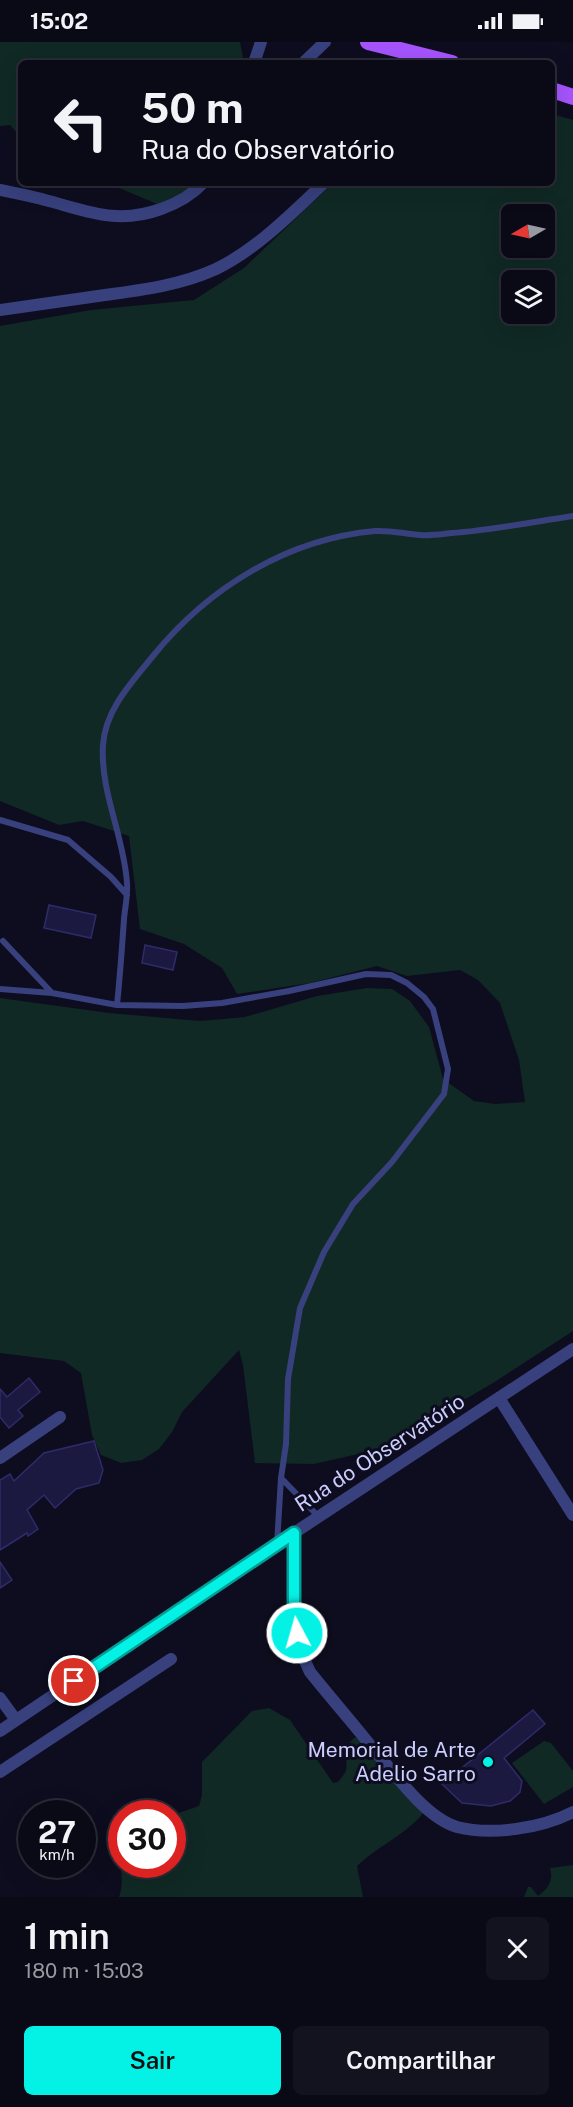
<!DOCTYPE html>
<html lang="pt">
<meta charset="utf-8">
<style>
body{margin:0;font-family:"Public Sans",sans-serif;background:#131320;color:#f1f3f6;height:100vh;display:flex;flex-direction:column;font-size:22px;white-space:nowrap}
*{box-sizing:border-box;margin:0}
p{font-size:20px;color:#999aa1}
.icon{flex:none;width:33px;height:33px;fill:none;stroke:currentColor;stroke-width:2;stroke-linecap:round;stroke-linejoin:round}
.map{position:relative;height:1855px;overflow:hidden}
.side{display:flex;flex-direction:column;background:#0a0a17;flex:1}
.side>*{flex:none}
.hud{position:absolute;left:18px;top:18px;width:537px;height:126px;border-radius:9px;box-shadow:0 6px 24px #0002,0 0 0 2px #2a2b36;background:#0a0a17;color:#f1f3f6;overflow:hidden}
.needle{width:39px;rotate:261deg}
.buttons{position:absolute;left:501px;top:162px;display:grid;gap:12px}
.buttons a{display:grid;place-items:center;width:54px;height:54px;border-radius:9px;background:#0a0a17;box-shadow:0 6px 24px #0002,0 0 0 2px #2a2b36;font-size:30px}
.speed{position:absolute;left:18px;top:1758px;display:flex;gap:12px;font-size:30px;font-weight:700;text-align:center}
.speed>*{display:grid;place-content:center;width:78px;height:78px;border-radius:50%;background:#0a0a17;box-shadow:0 6px 24px #0002,0 0 0 2px #2a2b36;line-height:1}
.speed small{font-size:15px;font-weight:400}
.speed .limit{border:9px solid #d22;background:#fff;color:#111}
.pin{position:absolute;display:grid;place-items:center;width:51px;height:51px;color:#fff;margin:-26px;border:3px solid #fff;border-radius:50%;box-shadow:0 2px 6px #0007}
.me{position:absolute;width:66px;margin:-33px;rotate:354deg;stroke-linejoin:round;filter:drop-shadow(0 0 4px #0008)}
.turn{display:flex;align-items:center;gap:21px;height:126px;padding:0 24px;font-size:27px}
.turn .icon{width:78px;height:78px;stroke-width:2.5}
.turn b{display:block;font-size:42px;line-height:51px}
.round{display:grid;place-items:center;flex:none;width:63px;height:63px;border-radius:9px;background:#131320}
.overview{display:flex;align-items:center;justify-content:space-between;height:102px;padding:0 24px}
h1{font-size:36px;font-weight:600;line-height:45px}
.cta{display:flex;gap:12px;margin-top:auto;padding:12px 24px}
.cta a{flex:1;height:69px;border-radius:9px;background:#04f1e6;color:#111;font-size:24px;font-weight:600;line-height:69px;text-align:center}
.cta a+a{background:#131320;color:#f1f3f6}
.status{display:flex;justify-content:space-between;align-items:center;height:42px;padding:0 30px;background:#0a0a17;direction:ltr}
.status svg{height:16px;fill:currentColor}
.map>svg:first-child{display:block}
.green{fill:#102924;fill-rule:evenodd}
.building{fill:#1b193f;stroke:#2f2b6b;stroke-width:1.5}
.lines{fill:none;stroke-linecap:round;stroke-linejoin:round}
.service{stroke:#38407d;stroke-width:6}
.minor{stroke:#38407d;stroke-width:12}
.tertiary{stroke:#38407d;stroke-width:12}
.primary{stroke:#a554fc;stroke-width:16}
.route-casing{stroke:#039d96;stroke-width:15}
.route{stroke:#04f1e6;stroke-width:10}
.poi-dot{fill:#04f1e6;stroke:#0d0d1f;stroke-width:2}
.labels{text-anchor:middle;stroke-width:6;stroke-linejoin:round;paint-order:stroke}
.street-label{font-size:21px;fill:#cbcdfe;stroke:#0d0d1f}
.poi-label{font-size:21px;fill:#cbcdfe;stroke:#0d0d1f;text-anchor:end}
</style>
<div class="status"><b>15:02</b><svg viewBox="0 0 49 12"><path d="M0 12V9h3v3zM5 12V6h3v6zM10 12V3h3v9zM15 12V0h3v12zM26 1h20v11H26zM47 4h2v5h-2z"/></svg></div>
<div class="map">
<svg width="573" height="1855" viewBox="0 0 573 1855">
<rect width="100%" height="100%" fill="#0d0d1f"/>
<path class="green" d="M 0,0 L 240,0 L 244,21 L 21,21 L 21,108 L 20,94 L 10,83 L 0,84 Z
M 552,72 L 573,78 L 573,1289 L 493,1341 L 380,1407 L 314,1422 L 255,1421 L 243,1323 L 239,1308 L 182,1370 L 172,1390 L 159,1407 L 142,1418 L 121,1421 L 101,1413 L 92,1393 L 81,1331 L 64,1319 L 0,1311 L 0,956 L 109,971 L 200,979 L 245,975 L 317,954 L 367,946 L 392,947 L 410,959 L 429,985 L 443,1037 L 474,1059 L 495,1062 L 525,1060 L 519,1018 L 500,961 L 478,938 L 460,928 L 407,934 L 377,924 L 310,941 L 237,952 L 222,926 L 184,902 L 140,887 L 129,794 L 83,779 L 59,783 L 0,759 L 0,284 L 91,268 L 194,258 L 244,226 L 333,141 L 552,141 ZM 512,172 L 544,172 L 544,206 L 512,206 ZM 512,238 L 544,238 L 544,272 L 512,272 Z
M 107,141 L 201,141 L 162,164 Z
M 269,1666 L 290,1678 L 333,1741 L 338,1740 C 341,1736 345,1732 346,1728 C 348,1712 341,1709 354,1696 L 362,1696 L 425,1769 C 406,1793 379,1803 357,1824 L 363,1855 L 119,1855 C 124,1841 122,1823 115,1810 C 111,1803 107,1801 107,1792 L 111,1791 L 121,1796 L 122,1822 L 172,1822 L 173,1773 L 199,1764 L 202,1753 L 202,1720 L 252,1669 Z
M 544,1699 L 551,1701 L 573,1729 L 573,1745 L 544,1762 L 512,1721 Z
M 573,1823 L 573,1855 L 524,1855 L 528,1845 L 531,1845 L 538,1854 C 548,1847 554,1838 550,1826 Z"/>
<path class="building" d="M 49,863 L 96,873 L 91,896 L 44,886 Z
M 145,903 L 177,910 L 173,928 L 142,921 Z
M 29,1336 L 40,1350 L 18,1368 L 23,1374 L 9,1386 L 0,1375 L 0,1347 L 7,1355 Z
M 94,1399 L 103,1428 L 99,1441 L 76,1447 L 55,1466 L 44,1453 L 27,1468 L 38,1487 L 28,1494 L 27,1491 L 0,1508 L 0,1438 L 10,1432 L 14,1439 L 44,1411 Z
M 0,1520 L 12,1538 L 0,1546 Z
M 533,1668 L 545,1682 L 504,1716 L 522,1739 L 520,1750 L 510,1759 L 491,1764 L 462,1761 L 442,1742 Z"/>
<g class="lines">
<path class="service" d="M 0,778 L 68,798 L 111,835 L 127,853
M 3,899 L 52,951
M 0,947 L 52,951 L 117,963 L 183,964 L 222,961 L 289,949 L 366,932 L 391,933 L 407,941 L 424,955 L 433,967 L 448,1027 L 444,1052 L 392,1120 L 353,1162 L 324,1210 L 300,1266 L 288,1337 L 286,1402 L 281,1436 L 277,1502
M 117,963 C 120,934 122,906 124,877 C 125,865 128,853 127,841 C 124,794 100,750 103,703 C 105,668 132,640 153,614 C 208,546 287,497 375,489 C 391,488 405,492 420,493 C 430,494 442,492 452,491 C 492,488 533,480 573,474
M 281,1436 L 318,1474"/>
<path class="minor" d="M 254,21 L 261,0
M 303,21 L 325,0
M 0,148 C 15,151 30,154 45,158 C 88,169 117,183 161,167 C 178,161 191,154 203,141
M 0,268 C 35,263 70,258 105,253 C 143,248 181,243 216,227 C 257,207 291,172 324,141
M 499,1356 L 573,1473
M 0,1416 L 60,1375
M 294,1491 L 294,1573 L 300,1608 L 310,1630 C 330,1655 351,1679 371,1704 C 393,1729 424,1775 457,1785 C 492,1794 542,1786 573,1770
M 0,1656 L 16,1678
M 0,1730 L 171,1617"/>
<path class="tertiary" d="M 0,1689 L 294,1491 L 573,1307"/>
<path class="primary" d="M 368,0 L 452,21
M 552,48 L 573,55"/>
</g>
<g class="lines">
<defs>
<path id="route" d="M 74,1639 L 294,1491 L 294,1573 L 297,1591"/>
</defs>
<use href="#route" class="route-casing"/>
<use href="#route" class="route"/>
</g>
<circle class="poi-dot" cx="488" cy="1720" r="6"/>
<g class="labels">
<g class="street-label">
<text transform="translate(380 1411) rotate(-33)" y="7">Rua do Observatório</text>
</g>
<g class="poi-label">
<text x="476" y="1715">Memorial de Arte<tspan x="476" dy="24">Adelio Sarro</tspan></text>
</g>
</g>
</svg>
<div class="buttons">
<a><svg class="needle" viewBox="-14 -14 28 28"><path d="M0-13l5 13h-10z" fill="#e53935"/><path d="M0 13l5-13h-10z" fill="#999aa1"/></svg></a>
<a><svg class="icon" aria-label="layers" viewBox="0 0 24 24"><path d="M12 4l9 5-9 5-9-5zM3 14l9 5 9-5"/></svg></a>
</div>
<div class="speed"><div>27<small>km/h</small></div><div class="limit">30</div></div>
<div class="pin" style="left:74px;top:1639px;background:#d93025"><svg class="icon" aria-label="arrive" viewBox="0 0 24 24"><path d="M6 21V4h12l-3 4 3 4H6"/></svg></div>
<svg class="me" style="left:297px;top:1591px" viewBox="-20 -20 40 40"><circle r="17" fill="#04f1e6" stroke="#fff" stroke-width="3"/><path d="M0-11L8 9 0 5-8 9z" fill="#fff"/></svg>
<div class="hud">
<div class="turn"><svg class="icon" aria-label="left" viewBox="0 0 24 24"><path d="M17 20v-9H6M10 6l-5 5 5 5"/></svg><div><b>50 m</b>Rua do Observatório</div></div>
</div>
</div>
<section class="side">
<div class="overview"><div><h1>1 min</h1><p>180 m · 15:03</p></div><a class="round"><svg class="icon" aria-label="close" viewBox="0 0 24 24"><path d="M6 6l12 12M18 6L6 18"/></svg></a></div>
<div class="cta"><a>Sair</a><a>Compartilhar</a></div>
</section>
